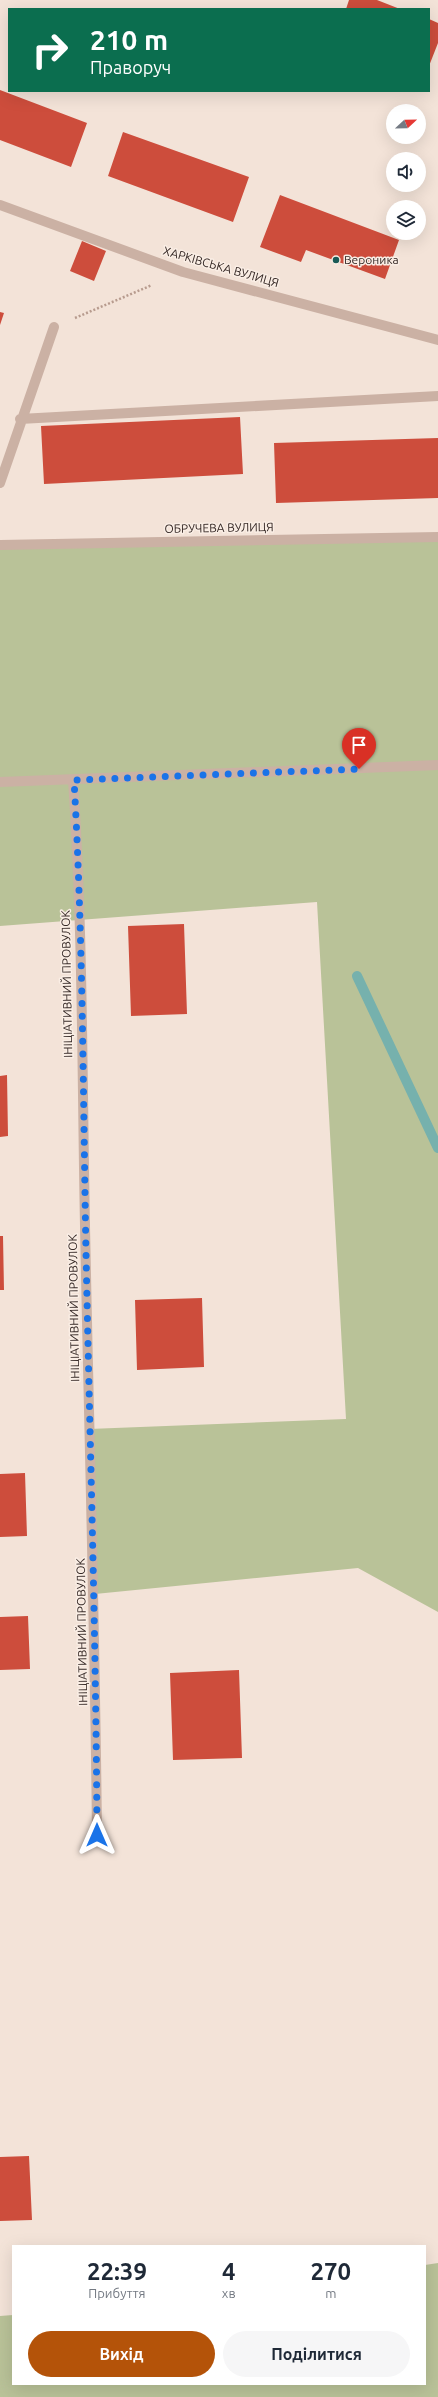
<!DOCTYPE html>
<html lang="uk">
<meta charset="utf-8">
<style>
body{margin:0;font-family:Ubuntu,sans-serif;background:#f6f6f7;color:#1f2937;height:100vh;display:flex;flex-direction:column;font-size:15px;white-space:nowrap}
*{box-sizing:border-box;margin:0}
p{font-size:13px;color:#747a83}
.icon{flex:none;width:22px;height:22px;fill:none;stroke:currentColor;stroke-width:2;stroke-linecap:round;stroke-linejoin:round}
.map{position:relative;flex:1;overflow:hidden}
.panel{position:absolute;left:12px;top:2245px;width:414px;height:140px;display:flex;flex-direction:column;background:#fff;border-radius:0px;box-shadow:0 4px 16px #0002}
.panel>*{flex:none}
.hud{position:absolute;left:8px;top:8px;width:422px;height:84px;border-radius:0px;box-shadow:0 4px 16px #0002;background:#0b6e4f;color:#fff;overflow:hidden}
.needle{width:26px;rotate:68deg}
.buttons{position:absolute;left:386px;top:104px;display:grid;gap:8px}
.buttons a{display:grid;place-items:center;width:40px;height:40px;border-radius:50%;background:#fff;box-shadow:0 4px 16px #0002;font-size:20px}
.pin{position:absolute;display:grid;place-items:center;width:34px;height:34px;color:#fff;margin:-41px -17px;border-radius:50% 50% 50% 0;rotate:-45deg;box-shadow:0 0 4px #0007}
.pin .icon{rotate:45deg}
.me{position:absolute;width:44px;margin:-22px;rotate:0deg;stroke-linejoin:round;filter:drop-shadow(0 0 3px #0008)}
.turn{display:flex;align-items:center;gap:14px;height:84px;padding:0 16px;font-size:18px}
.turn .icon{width:52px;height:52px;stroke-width:2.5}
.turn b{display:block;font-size:28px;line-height:34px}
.eta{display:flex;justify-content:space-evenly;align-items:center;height:68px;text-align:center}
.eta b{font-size:24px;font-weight:600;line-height:28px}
.action{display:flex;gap:8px;margin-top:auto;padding:8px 16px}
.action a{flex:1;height:46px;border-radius:24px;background:#b45309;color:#fff;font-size:16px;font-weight:600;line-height:46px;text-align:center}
.action a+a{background:#f6f6f7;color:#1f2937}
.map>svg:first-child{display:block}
.green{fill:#b9c298}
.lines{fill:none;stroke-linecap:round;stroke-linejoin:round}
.stream{stroke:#76b1ad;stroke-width:10}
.building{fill:#cd4d3c}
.path{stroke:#b79b8e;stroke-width:2.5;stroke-dasharray:2 2;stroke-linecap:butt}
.service{stroke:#cbb1a4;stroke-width:10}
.minor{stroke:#cbb1a4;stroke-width:10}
.route{stroke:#1a73e8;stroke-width:7;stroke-dasharray:0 12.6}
.poi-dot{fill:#195a56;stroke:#faeee5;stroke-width:1.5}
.labels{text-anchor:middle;stroke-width:3;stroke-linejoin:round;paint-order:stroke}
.poi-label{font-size:12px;fill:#362926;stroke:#faeee5;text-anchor:start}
.street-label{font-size:12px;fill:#362926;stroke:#faeee5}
</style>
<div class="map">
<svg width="438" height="2397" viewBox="0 0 438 2397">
<rect width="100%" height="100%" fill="#f3e3d8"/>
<path class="green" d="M 438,537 L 438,1612 L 358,1568 L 95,1594 L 89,1429 L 346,1419 L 317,902 L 0,926 L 0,545 Z
M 438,2263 L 438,2397 L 0,2397 L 0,2316 L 13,2315 L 13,2384 L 425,2384 L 425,2265 Z"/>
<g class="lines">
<path class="stream" d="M 357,976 L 438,1148"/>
</g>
<path class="building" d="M 349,0 L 377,0 L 400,9 L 346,9 Z
M 429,19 L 438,23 L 438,43 L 429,66 Z
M 0,90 L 87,123 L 71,167 L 0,140 Z
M 123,132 L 249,177 L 233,222 L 108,176 Z
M 280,195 L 399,240 L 385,279 L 306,250 L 301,262 L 260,247 Z
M 82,241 L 106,251 L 94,281 L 70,271 Z
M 0,312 L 4,313 L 0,325 Z
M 240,417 L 243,474 L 44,484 L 41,426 Z
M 438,438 L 438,498 L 276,503 L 274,443 Z
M 184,924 L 187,1014 L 131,1016 L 128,926 Z
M 7,1075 L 8,1136 L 0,1137 L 0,1076 Z
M 0,1236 L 3,1236 L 4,1290 L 0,1290 Z
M 202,1298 L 204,1367 L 137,1370 L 135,1300 Z
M 25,1473 L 27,1536 L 0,1537 L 0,1474 Z
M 28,1616 L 30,1669 L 0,1670 L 0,1617 Z
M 239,1670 L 242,1758 L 173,1760 L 170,1673 Z
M 29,2156 L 32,2220 L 0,2221 L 0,2157 Z"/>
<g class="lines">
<path class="path" d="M 75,318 L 152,285"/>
<path class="service" d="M 20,419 L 438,396
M 0,483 L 54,327"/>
<path class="minor" d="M 0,205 L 183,272 L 438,340
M 0,545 L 438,537
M 73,780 C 83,928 82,1077 85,1226 C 89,1429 95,1632 97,1835
M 0,782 L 438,765"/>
</g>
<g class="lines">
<path class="route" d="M 97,1835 C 96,1641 90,1446 86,1252 C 83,1095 83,937 74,780 L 359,769"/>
</g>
<circle class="poi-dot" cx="336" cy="260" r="4"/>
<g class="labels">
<g class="poi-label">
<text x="344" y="264">Вероника</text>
</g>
<g class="street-label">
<text transform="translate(221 267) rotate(16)" y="4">ХАРКІВСЬКА ВУЛИЦЯ</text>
<text transform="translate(219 528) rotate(-1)" y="4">ОБРУЧЕВА ВУЛИЦЯ</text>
<text transform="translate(67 984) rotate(-91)" y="4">ІНІЦІАТИВНИЙ ПРОВУЛОК</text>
<text transform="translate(74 1308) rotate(-91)" y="4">ІНІЦІАТИВНИЙ ПРОВУЛОК</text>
<text transform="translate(82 1632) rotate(-91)" y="4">ІНІЦІАТИВНИЙ ПРОВУЛОК</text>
</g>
</g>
</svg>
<div class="buttons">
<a><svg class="needle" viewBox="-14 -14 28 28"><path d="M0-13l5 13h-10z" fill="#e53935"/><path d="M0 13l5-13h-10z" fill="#747a83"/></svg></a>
<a><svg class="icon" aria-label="sound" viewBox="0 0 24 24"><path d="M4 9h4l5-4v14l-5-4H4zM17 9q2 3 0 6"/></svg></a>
<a><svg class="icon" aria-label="layers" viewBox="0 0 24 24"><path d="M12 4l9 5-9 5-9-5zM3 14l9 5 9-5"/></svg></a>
</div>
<div class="pin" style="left:359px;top:769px;background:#d93025"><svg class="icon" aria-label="arrive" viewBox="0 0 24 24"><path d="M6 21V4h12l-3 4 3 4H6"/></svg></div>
<svg class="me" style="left:97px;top:1835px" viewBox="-20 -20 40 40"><path d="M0-17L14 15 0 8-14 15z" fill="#1a73e8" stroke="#fff" stroke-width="4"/></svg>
<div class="hud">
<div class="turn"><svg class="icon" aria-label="right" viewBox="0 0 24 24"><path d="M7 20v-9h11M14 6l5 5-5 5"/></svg><div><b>210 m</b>Праворуч</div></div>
</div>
<section class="panel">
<div class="eta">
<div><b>22:39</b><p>Прибуття</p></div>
<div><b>4</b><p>хв</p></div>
<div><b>270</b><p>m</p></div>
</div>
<div class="action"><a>Вихід</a><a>Поділитися</a></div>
</section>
</div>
